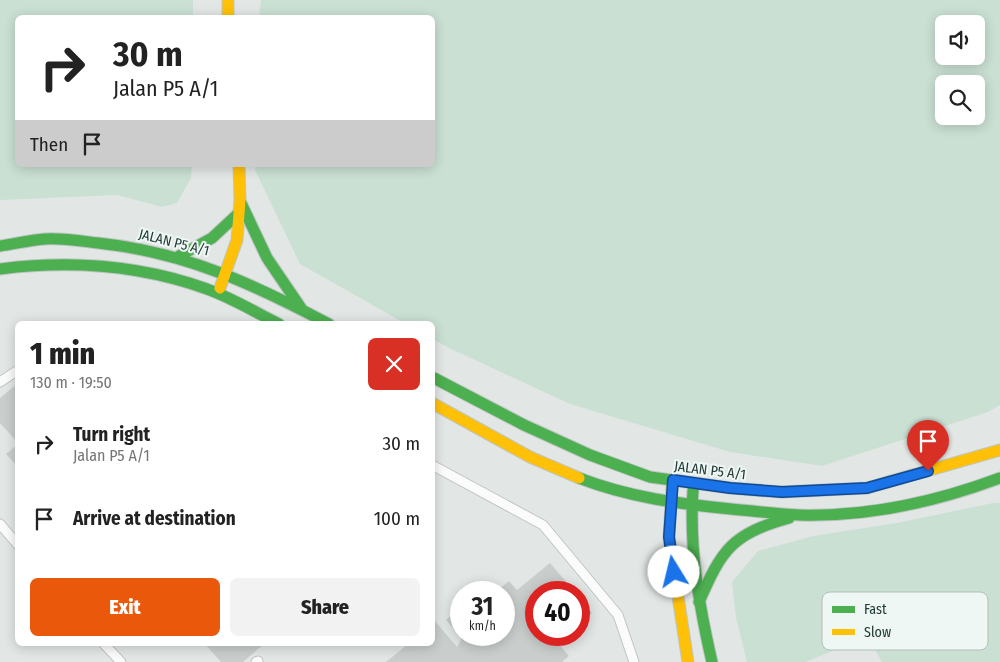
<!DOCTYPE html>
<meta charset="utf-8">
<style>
body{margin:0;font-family:"Fira Sans Condensed",sans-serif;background:#f2f2f2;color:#222;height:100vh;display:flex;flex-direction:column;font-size:19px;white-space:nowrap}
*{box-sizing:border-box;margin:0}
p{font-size:16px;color:#767676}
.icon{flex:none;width:28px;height:28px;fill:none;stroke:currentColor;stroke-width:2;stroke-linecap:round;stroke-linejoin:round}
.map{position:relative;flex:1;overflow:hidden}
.drawer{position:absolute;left:15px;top:321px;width:420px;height:325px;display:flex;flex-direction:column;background:#fff;border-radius:8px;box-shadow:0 2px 12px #0003}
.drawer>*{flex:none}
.hud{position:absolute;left:15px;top:15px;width:420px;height:152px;border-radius:8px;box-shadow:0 2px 12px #0003;background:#fff;color:#222;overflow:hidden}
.buttons{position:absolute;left:935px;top:15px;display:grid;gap:10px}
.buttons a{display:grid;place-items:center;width:50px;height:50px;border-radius:8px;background:#fff;box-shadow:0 2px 12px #0003;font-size:25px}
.speed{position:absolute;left:450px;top:581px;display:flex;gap:10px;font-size:25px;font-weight:700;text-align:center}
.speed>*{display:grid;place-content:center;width:65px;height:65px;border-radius:50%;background:#fff;box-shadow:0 2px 12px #0003;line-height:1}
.speed small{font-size:12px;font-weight:400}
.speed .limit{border:8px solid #d22;background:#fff;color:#111}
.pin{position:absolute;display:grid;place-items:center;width:42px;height:42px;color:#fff;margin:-51px -21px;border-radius:50% 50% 50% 0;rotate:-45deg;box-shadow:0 0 5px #0007}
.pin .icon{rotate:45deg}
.me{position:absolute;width:55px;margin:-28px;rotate:351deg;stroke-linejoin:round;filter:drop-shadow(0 0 4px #0008)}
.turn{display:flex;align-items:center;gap:18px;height:105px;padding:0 15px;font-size:22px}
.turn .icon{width:65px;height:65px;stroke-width:2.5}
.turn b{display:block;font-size:35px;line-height:42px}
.then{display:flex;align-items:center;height:48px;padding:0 15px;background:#0003;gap:10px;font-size:19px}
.round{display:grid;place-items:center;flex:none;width:52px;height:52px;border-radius:8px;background:#f2f2f2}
.head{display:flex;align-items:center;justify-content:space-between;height:85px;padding:0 15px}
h1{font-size:30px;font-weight:800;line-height:38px}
.cta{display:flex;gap:10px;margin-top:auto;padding:10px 15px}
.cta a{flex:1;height:58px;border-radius:8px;background:#ea580c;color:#fff;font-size:20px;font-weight:800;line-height:58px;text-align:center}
.cta a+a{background:#f2f2f2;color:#222}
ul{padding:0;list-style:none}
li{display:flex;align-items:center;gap:15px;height:75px;padding:0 15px}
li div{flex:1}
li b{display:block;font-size:19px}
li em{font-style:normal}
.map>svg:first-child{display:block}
.green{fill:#cae0d3;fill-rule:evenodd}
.building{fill:#c9cecd}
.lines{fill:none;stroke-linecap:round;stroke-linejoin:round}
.lane-casing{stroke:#bfc4c2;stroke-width:11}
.fast-casing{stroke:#bec5c3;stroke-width:13}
.slow-casing{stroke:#bec5c3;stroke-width:13}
.lane{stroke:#fbfbfb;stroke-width:9}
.fast{stroke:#4caf50;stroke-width:11}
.slow{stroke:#ffc107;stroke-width:11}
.route-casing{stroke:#114b97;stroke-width:12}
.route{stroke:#1a73e8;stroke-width:9}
.labels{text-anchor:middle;stroke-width:4;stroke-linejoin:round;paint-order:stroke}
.street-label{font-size:14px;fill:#203a36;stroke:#eff7f4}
.key{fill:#eff7f4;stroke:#b1bebb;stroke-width:1}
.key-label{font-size:14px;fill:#203a36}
</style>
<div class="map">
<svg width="1000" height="662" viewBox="0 0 1000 662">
<rect width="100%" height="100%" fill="#e2e7e5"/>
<path class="green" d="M 0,0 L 193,0 L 193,17 L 18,18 L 18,165 L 192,165 L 191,178 L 177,203 L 162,207 L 117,195 L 0,200 Z
M 261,0 L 1000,0 L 1000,405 L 988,412 L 822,466 L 730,452 L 570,404 L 449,348 L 433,339 L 432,324 L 406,324 L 300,264 L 255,170 L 255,165 L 432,165 L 432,18 L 259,17 ZM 944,24 L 976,24 L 976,56 L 944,56 ZM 944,84 L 976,84 L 976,116 L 944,116 Z
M 993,503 L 1000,503 L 1000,662 L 882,662 L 867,636 L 806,662 L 747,662 L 736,618 L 732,582 L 758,551 L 813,536 L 897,523 Z"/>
<path class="building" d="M 18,383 L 18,443 L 0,423 L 0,398 Z
M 18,444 L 18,467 L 6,454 Z
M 550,563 L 575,592 L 536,592 L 536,635 L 566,635 L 557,642 L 569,656 L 562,662 L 386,662 L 408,644 L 432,644 L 432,623 L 435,621 L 457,647 L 462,638 L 446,620 L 461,607 L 461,635 L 504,635 L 504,592 L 479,592 L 491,582 L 498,590 L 509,581 L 517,590 Z
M 579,597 L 592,613 L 579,624 Z
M 205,644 L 264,644 L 243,662 L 221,662 Z"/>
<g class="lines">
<defs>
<path id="lane" d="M 0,382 L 18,370
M 432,465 L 543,525 L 618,615 L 634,662
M 0,524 L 18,545
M 104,644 L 121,662
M 256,662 L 258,661"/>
<path id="fast" d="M 241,203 L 267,258 L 301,308
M 0,246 C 15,244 30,240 45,239 C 63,238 81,241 98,243 C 185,252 253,284 329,324
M 179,256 L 212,238 L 240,212
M 0,269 C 70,260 140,265 207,289 C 232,298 255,312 279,324
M 432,377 L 524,425 L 590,455 L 650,477 L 730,488 L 782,492 L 867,488 L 888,482
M 579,478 C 628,497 679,504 731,509 C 754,511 776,514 799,515 C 868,517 936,502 1000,478
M 693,490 C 689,549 699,605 712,662
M 699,602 C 722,549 732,534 789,518"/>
<path id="slow" d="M 228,0 L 228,18
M 220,288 L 237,240 L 240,200 L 239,165
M 432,403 L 530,457 L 579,478
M 888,482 L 1000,450
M 672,487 L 669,537 L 688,662"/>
</defs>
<use href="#lane" class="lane-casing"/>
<use href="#fast" class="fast-casing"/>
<use href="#slow" class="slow-casing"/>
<use href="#lane" class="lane"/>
<use href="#fast" class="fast"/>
<use href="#slow" class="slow"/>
</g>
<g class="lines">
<defs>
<path id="route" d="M 674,572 L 669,537 L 673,480 L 730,488 L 782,492 L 867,488 L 928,471"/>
</defs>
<use href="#route" class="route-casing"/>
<use href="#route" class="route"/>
</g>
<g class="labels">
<g class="street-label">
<text transform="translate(174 242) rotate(14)" y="5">JALAN P5 A/1</text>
<text transform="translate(710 470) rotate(7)" y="5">JALAN P5 A/1</text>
</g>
</g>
<rect x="822" y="592" width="166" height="58" rx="8" class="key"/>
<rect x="832" y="606" width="23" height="7" fill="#4caf50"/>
<rect x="832" y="629" width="23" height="6" fill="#ffc107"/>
<g class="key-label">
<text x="864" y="614">Fast</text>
<text x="864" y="637">Slow</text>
</g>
</svg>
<div class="buttons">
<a><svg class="icon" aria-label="sound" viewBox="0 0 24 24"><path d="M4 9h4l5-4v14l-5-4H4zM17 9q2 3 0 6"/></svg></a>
<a><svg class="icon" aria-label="search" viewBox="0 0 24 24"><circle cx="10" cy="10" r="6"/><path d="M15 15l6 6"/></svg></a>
</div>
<div class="speed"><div>31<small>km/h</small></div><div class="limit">40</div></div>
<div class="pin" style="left:928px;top:471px;background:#d93025"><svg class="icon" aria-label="arrive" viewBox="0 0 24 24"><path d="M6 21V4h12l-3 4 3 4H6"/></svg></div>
<svg class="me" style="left:674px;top:572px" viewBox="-20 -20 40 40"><circle r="19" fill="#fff"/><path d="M0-13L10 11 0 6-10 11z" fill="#1a73e8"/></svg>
<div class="hud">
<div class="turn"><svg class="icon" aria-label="right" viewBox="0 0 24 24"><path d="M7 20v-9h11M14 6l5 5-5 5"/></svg><div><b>30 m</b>Jalan P5 A/1</div></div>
<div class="then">Then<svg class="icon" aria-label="arrive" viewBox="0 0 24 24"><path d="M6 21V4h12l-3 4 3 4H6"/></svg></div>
</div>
<section class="drawer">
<div class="head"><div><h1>1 min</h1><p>130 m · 19:50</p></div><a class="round" style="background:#d93025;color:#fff"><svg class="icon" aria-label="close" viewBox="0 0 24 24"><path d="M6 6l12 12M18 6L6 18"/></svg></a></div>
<ul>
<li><svg class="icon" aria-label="right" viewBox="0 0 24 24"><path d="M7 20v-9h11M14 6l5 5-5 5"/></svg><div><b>Turn right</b><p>Jalan P5 A/1</p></div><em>30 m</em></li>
<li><svg class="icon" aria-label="arrive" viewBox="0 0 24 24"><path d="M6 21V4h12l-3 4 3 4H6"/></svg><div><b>Arrive at destination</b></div><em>100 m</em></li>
</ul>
<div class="cta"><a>Exit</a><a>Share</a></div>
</section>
</div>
